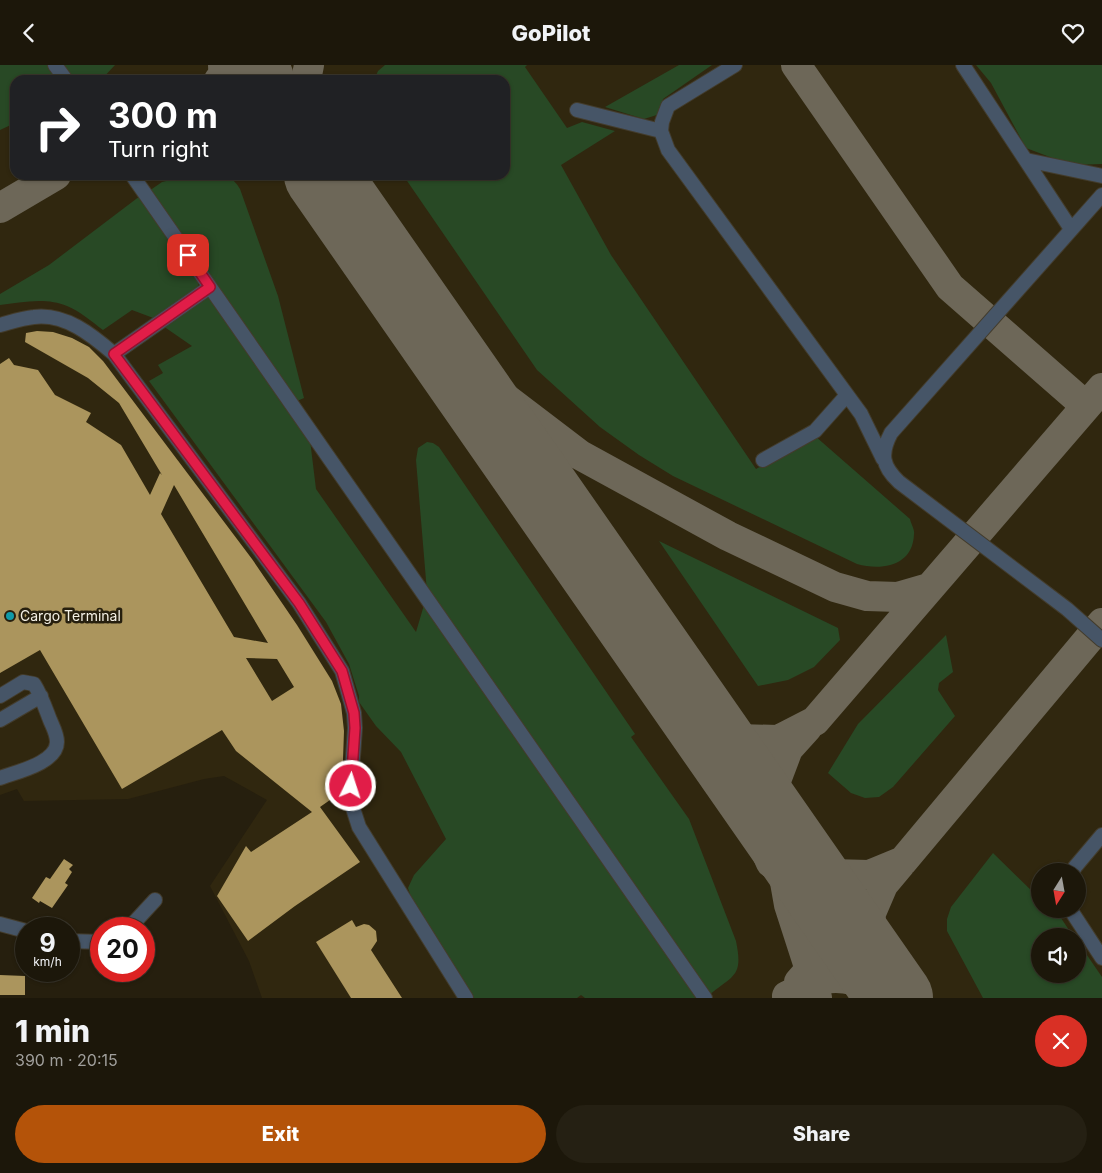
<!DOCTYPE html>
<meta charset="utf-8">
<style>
body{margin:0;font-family:Inter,sans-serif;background:#252013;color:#f1f3f6;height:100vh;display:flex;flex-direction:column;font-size:19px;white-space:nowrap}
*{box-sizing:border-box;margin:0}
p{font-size:16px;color:#a09f9c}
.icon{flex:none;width:28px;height:28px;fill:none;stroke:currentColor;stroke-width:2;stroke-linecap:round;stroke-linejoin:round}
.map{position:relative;height:933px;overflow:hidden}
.drawer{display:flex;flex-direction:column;background:#1c170a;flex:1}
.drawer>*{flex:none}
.hud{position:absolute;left:10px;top:10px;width:500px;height:105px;border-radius:15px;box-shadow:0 1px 4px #0004,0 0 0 1px #3a362b;background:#202124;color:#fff;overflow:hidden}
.needle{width:32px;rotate:191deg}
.buttons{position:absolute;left:1031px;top:798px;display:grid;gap:10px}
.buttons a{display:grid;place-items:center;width:55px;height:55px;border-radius:50%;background:#1c170a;box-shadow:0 1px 4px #0004,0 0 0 1px #3a362b;font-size:25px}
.speed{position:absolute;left:15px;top:852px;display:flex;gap:10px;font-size:25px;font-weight:700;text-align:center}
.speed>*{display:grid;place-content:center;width:65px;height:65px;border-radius:50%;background:#1c170a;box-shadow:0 1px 4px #0004,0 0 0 1px #3a362b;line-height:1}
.speed small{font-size:12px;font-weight:400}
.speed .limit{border:8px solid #d22;background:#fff;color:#111}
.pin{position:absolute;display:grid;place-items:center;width:42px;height:42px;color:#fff;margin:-21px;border-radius:10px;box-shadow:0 2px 8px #0006}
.me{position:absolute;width:55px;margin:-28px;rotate:4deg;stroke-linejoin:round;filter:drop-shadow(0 0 4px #0008)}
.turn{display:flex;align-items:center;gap:18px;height:105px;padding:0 15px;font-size:22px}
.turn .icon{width:65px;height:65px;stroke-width:2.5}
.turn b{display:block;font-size:35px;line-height:42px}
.round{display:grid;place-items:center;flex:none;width:52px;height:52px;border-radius:26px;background:#252013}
.summary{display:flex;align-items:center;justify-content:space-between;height:85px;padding:0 15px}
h1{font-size:30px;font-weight:800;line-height:38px}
.cta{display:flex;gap:10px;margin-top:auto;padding:10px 15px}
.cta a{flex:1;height:58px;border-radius:30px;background:#b45309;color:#fff;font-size:20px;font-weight:800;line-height:58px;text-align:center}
.cta a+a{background:#252013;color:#f1f3f6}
header{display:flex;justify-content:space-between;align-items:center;height:65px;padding:0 15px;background:#1c170a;font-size:22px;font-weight:800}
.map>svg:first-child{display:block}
.built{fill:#30270f;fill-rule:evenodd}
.green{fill:#284925}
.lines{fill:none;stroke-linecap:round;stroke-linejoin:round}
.taxiway{stroke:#6d6758;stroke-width:30}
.runway{stroke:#6d6758;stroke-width:76}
.building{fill:#ab955d;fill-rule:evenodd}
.minor-casing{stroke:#433c2c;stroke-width:16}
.minor{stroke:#465567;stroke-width:14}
.route-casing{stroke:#92132f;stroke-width:12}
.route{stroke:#e11d48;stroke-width:9}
.culture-dot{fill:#0f9aa8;stroke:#261f0e;stroke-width:2}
.labels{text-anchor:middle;stroke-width:5;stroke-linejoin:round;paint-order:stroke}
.poi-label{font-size:14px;fill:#f4f0e5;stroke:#261f0e;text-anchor:start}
</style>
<header><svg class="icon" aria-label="back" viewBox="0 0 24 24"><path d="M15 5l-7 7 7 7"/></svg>GoPilot<svg class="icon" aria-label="heart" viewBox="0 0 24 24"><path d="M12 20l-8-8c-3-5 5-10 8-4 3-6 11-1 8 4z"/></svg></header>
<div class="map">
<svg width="1102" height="933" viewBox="0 0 1102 933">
<rect width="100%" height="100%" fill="#261f0e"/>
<path class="built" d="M 0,0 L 1102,0 L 1102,933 L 262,933 L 249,896 L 210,821 L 267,735 L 224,711 L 204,714 L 128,734 L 24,736 L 17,724 L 0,730 ZM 15,15 L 505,15 L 505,110 L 15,110 ZM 1040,806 L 1078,806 L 1078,844 L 1040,844 ZM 1040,871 L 1078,871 L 1078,909 L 1040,909 Z"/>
<path class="green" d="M 0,0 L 115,0 L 101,15 L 15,15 L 15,58 L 0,65 Z
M 385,0 L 527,0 L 525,2 L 567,63 L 582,57 L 615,66 L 561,100 L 611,190 L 756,404 L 815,371 L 910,454 C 911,459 915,465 914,469 C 913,501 882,506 857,499 L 673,411 L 639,390 L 600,362 L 537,305 L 403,110 L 505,110 L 505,15 L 374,15 L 378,6 Z
M 679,0 L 712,0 L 663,34 L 660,49 L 644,54 L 605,42 Z
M 976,0 L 1102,0 L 1102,99 L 1071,100 L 1026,83 L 991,18 Z
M 191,110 C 212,110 229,104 240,124 L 278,231 L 304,333 L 297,336 L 149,126 L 162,117 Z
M 140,131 L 198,215 L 198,225 L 156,254 L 132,245 L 103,265 C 92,257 80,246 67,241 C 47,232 21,237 0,240 L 0,229 L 49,200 Z
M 207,230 L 310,375 L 316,424 L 416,567 L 424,540 L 698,933 L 585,933 L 581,930 L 577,933 L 474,933 L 411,832 L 408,823 L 414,810 L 446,774 L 401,687 L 376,661 L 359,637 L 359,631 L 349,599 L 326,557 L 149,316 L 163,308 L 158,300 L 192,281 L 163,261 Z
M 427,377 L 433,378 L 439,382 L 635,669 L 631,672 L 689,754 L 736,876 C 743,911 735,909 709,930 L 427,527 L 416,395 L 418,383 Z
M 659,476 L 838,563 L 840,575 L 814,602 L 788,615 L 758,621 Z
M 946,570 L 953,607 L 939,618 L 938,625 L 955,651 L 893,722 L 879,732 L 865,733 L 851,728 L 828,708 L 858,659 Z
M 993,788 L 1036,830 L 1040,826 L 1040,844 L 1055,844 L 1073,871 L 1040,871 L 1040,909 L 1078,909 L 1078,877 L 1102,912 L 1102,933 L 983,933 L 947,866 L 947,854 L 951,842 Z"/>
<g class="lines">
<path class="taxiway" d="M 796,0 L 950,222 L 1086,341
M 219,15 L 244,0
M 306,15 L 309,0
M 0,143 L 56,110
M 445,287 L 580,390 L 728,471 L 835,522 L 867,531 L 898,532 L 929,523
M 701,654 L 737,674 L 778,675 L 815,656 L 1102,323
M 701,654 L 736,719 L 771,798
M 807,663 L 788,684 L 774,721 L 775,760 L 789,840 L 810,905 L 817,933
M 798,793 L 831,809 L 869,810 L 903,796
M 820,891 C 829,868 828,853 823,829
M 879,909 L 869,880 L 871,848 L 883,820 L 1102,558
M 799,917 L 846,863
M 787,931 C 795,927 803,922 811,918 C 839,906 868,918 893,930"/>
<path class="runway" d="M 246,0 L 256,15
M 322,110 L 895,933"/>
</g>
<path class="building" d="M 37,266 L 53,267 L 72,273 L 89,282 L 103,296 L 252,494 L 297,560 L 332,616 L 341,639 L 344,666 L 342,723 L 339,725 L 340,728 L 320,742 L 360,797 L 295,841 L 248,876 L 217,831 L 246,781 L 251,787 L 312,747 L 236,686 L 222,665 L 122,724 L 40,585 L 0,608 L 0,299 L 9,293 L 14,300 L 38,305 L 55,330 L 91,348 L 86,357 L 121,380 L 150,430 L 160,408 L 162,410 L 119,338 L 88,313 L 25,277 L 26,268 ZM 174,420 L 268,578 L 234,572 L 161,449 ZM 246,593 L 277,594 L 294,622 L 272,636 Z
M 64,794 L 73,800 L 69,804 L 72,807 L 65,818 L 68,820 L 52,843 L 40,836 L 39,838 L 32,833 L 46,812 L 50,814 Z
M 352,855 L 356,862 L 364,859 L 369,860 L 376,866 L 377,876 L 371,885 L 402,933 L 351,933 L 316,877 Z
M 0,910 L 25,911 L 25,930 L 0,930 Z"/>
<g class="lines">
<defs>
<path id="minor" d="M 55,0 L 66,15
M 735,0 L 668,41 L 662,57 L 661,66 L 668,85 L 861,349 L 883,394
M 963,0 L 1071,164
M 577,45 L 661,66
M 1026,95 L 1102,111
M 132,110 L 705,933
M 1102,130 L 891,368 C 880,389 882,401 899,417 L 1067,544 L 1102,575
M 0,260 C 11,257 23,253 34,252 C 65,248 92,270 114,289 L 299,538 L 342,606 L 354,648 L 355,663 L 350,734 L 359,762 L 466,933
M 114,289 L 210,222
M 763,395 L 815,366 L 847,330
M 0,631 L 23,617 L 34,619 C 41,630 45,642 50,655 C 53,662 57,669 57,677 C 57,698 16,707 0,713
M 0,655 L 41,631
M 1073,806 L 1075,802 L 1102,770
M 1070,844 L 1102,893
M 0,859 L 26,866
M 126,864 L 131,861 L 155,835
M 69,876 L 101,877"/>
</defs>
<use href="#minor" class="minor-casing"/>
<use href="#minor" class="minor"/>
</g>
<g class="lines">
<defs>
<path id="route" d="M 188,190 L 210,222 L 114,289 L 299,538 L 342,606 L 354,648 L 355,663 L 351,721"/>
</defs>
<use href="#route" class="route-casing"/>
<use href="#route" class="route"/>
</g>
<circle class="culture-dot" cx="10" cy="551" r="5"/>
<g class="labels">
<g class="poi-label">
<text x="20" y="556">Cargo Terminal</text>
</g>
</g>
</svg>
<div class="buttons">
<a><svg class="needle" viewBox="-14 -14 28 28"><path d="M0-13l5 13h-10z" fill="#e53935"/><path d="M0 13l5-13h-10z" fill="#a09f9c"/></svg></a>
<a><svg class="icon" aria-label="sound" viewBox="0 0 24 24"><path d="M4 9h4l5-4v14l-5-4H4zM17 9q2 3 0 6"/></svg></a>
</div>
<div class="speed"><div>9<small>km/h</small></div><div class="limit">20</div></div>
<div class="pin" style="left:188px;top:190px;background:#d93025"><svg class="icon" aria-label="arrive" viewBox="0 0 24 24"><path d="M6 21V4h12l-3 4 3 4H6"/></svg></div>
<svg class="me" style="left:351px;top:721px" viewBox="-20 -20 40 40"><circle r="17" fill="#e11d48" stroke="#fff" stroke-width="3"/><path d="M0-11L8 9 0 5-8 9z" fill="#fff"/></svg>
<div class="hud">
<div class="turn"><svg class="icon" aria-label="right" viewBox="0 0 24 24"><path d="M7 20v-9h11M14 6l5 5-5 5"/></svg><div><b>300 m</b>Turn right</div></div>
</div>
</div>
<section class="drawer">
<div class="summary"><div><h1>1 min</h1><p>390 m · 20:15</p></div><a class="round" style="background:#d93025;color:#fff"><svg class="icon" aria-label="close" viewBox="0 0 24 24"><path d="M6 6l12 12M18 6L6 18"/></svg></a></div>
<div class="cta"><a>Exit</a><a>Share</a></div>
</section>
